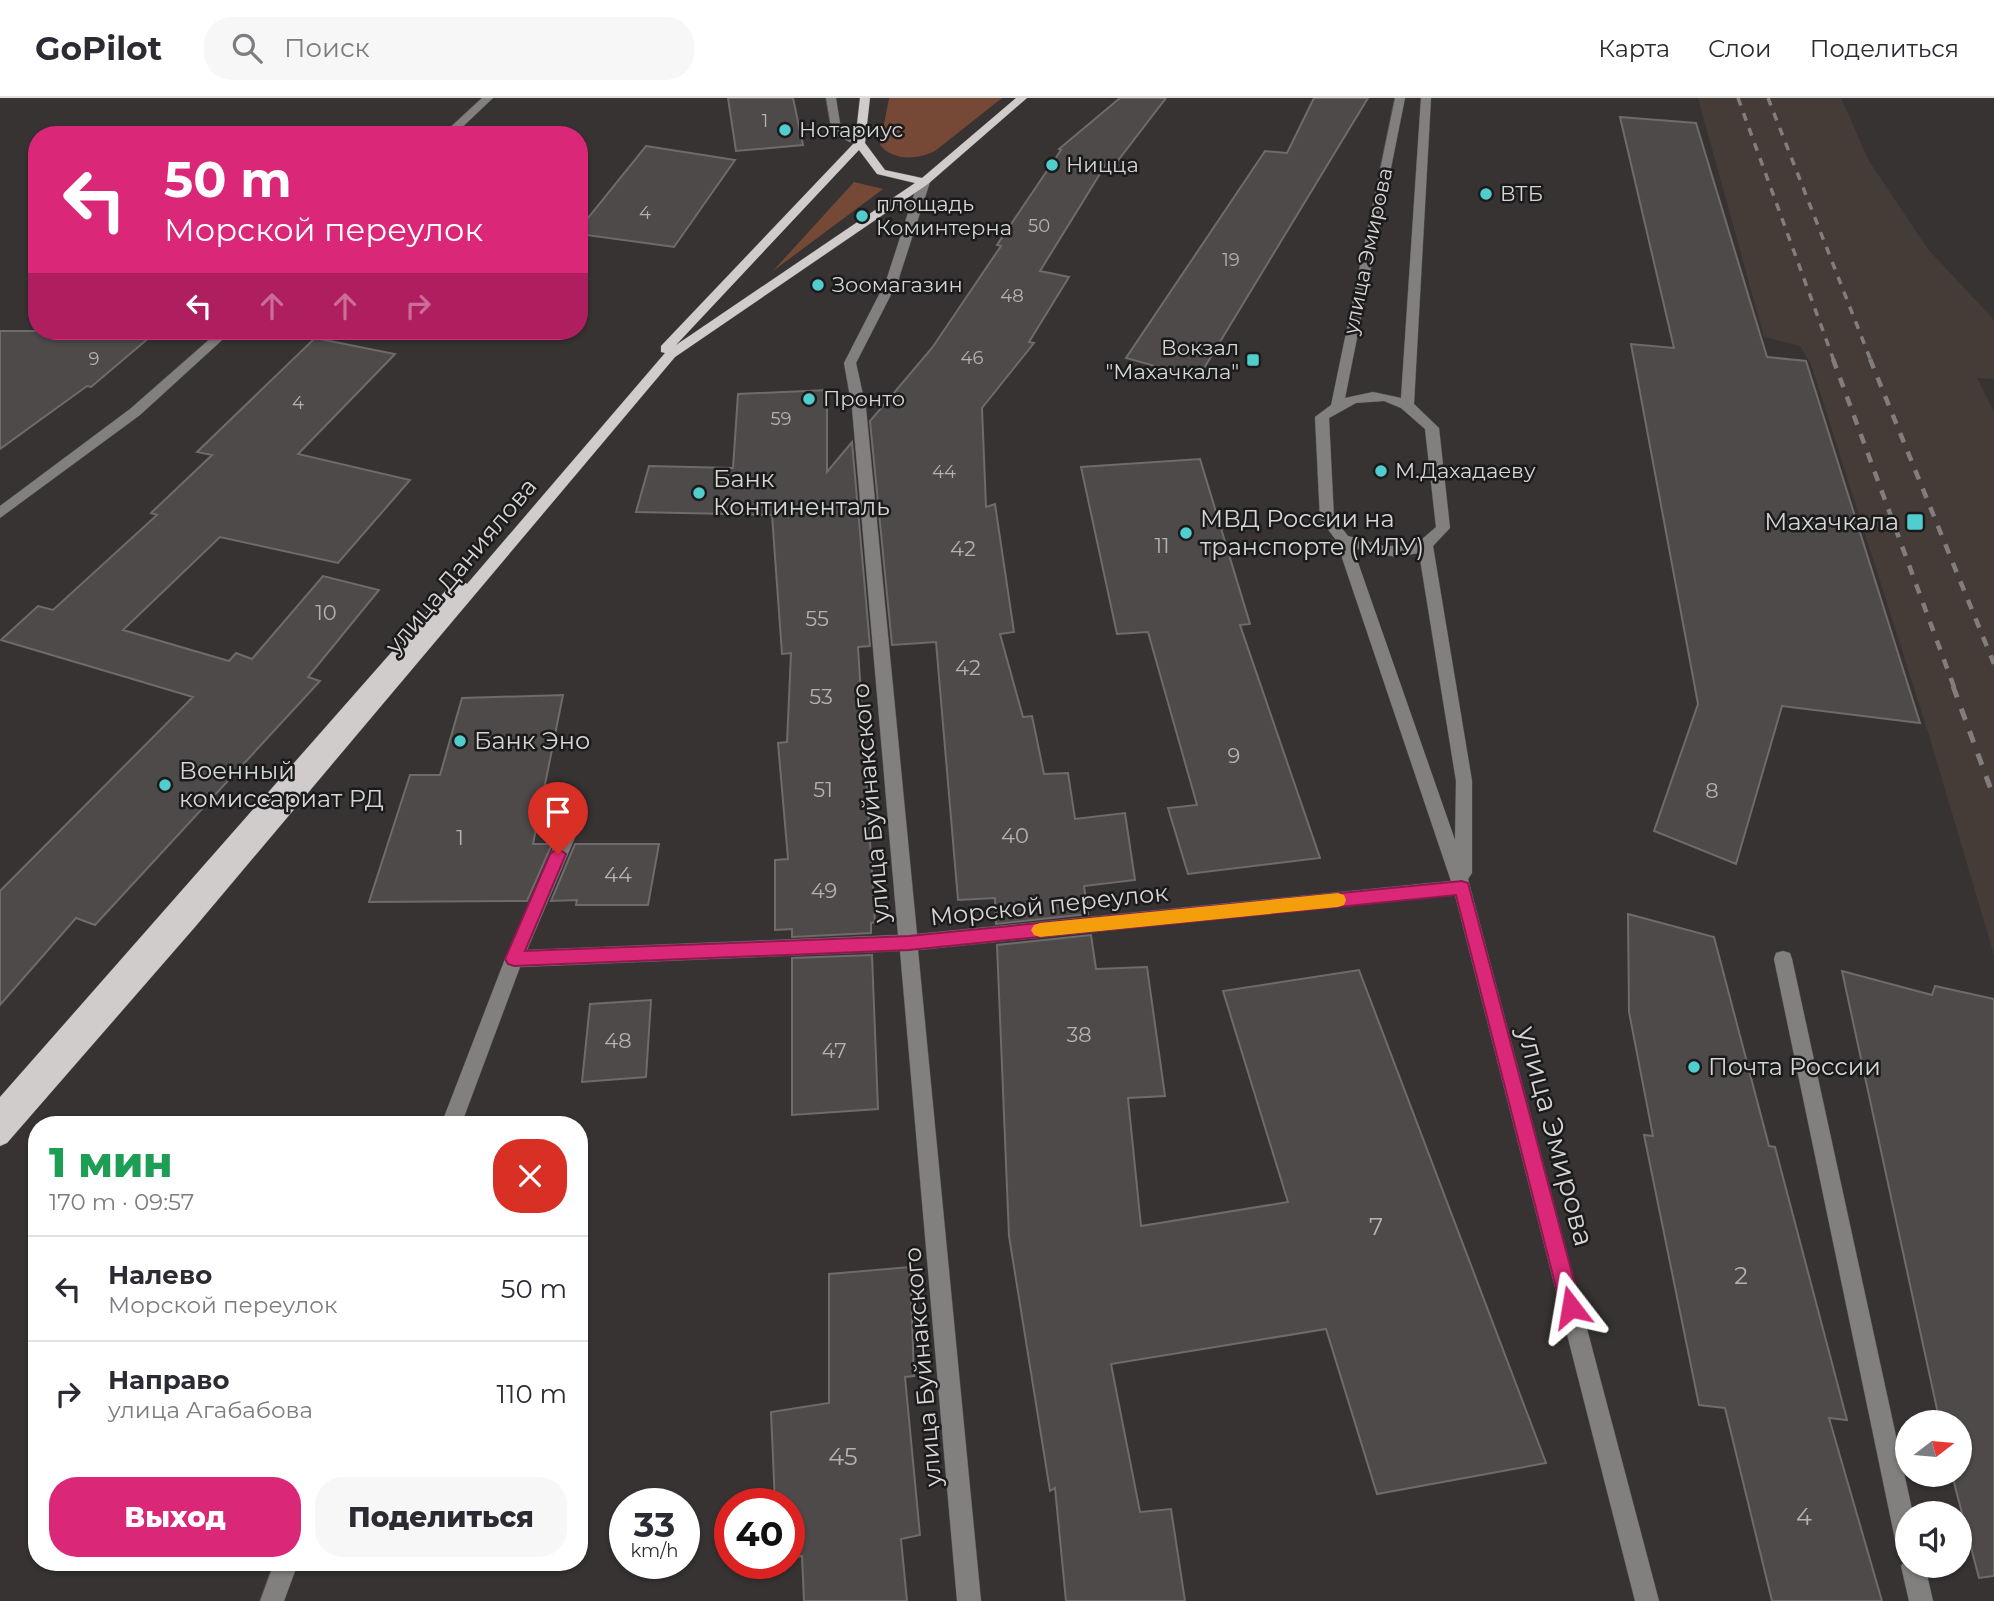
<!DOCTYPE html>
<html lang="ru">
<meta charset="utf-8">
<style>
body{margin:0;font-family:Montserrat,sans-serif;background:#f7f7f7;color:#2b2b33;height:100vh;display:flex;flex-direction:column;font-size:26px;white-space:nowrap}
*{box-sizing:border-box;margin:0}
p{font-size:23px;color:#7c7c81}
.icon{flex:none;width:38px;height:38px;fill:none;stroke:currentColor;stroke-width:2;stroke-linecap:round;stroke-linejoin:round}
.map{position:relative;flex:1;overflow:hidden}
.drawer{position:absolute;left:28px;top:1018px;width:560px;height:455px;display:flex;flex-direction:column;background:#fff;border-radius:28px;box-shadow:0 2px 5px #0004}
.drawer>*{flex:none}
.top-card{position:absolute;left:28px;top:28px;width:560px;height:214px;border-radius:28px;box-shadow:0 2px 5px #0004;background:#db2777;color:#fff;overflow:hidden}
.needle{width:46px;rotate:74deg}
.fabs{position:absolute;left:1895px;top:1312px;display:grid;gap:14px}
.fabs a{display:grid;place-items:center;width:77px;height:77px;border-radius:50%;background:#fff;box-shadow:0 2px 5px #0004;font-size:35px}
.speed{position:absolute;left:609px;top:1390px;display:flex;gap:14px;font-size:35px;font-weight:700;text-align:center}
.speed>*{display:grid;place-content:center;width:91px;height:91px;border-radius:50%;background:#fff;box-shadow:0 2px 5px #0004;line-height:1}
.speed small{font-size:18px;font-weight:400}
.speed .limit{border:10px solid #d22;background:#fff;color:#111}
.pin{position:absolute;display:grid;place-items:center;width:60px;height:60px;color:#fff;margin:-72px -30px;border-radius:50% 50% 50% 0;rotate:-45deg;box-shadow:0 0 7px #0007}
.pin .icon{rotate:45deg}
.me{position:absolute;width:77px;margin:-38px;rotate:346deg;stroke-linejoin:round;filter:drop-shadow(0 0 5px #0008)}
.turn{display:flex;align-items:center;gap:24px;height:147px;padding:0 21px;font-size:32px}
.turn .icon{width:91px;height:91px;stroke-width:2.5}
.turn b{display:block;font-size:49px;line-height:60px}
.lanes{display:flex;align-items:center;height:66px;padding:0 21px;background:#0003;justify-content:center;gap:35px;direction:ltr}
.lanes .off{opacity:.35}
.round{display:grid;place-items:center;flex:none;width:74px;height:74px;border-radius:28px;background:#f7f7f7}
.head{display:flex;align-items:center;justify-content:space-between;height:119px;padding:0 21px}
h1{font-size:42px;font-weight:800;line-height:52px;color:#1e9e55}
.cta{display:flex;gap:14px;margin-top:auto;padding:14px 21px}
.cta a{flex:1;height:80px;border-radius:28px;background:#db2777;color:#fff;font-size:28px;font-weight:800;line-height:80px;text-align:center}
.cta a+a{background:#f7f7f7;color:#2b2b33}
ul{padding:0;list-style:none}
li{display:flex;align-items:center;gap:21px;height:105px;padding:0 21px;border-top:2px solid #e1e1e2}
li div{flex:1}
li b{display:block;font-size:26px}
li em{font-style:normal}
header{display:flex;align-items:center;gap:42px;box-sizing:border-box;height:98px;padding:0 35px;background:#fff;border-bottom:2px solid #e1e1e2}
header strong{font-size:33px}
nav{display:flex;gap:38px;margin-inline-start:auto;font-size:24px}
.search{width:490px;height:63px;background:#f7f7f7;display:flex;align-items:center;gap:18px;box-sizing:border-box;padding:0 24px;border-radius:28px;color:#7c7c81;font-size:26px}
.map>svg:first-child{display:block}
.built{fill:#453c38}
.green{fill:#754935}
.building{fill:#4d4a49;stroke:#6e6b6a;stroke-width:2}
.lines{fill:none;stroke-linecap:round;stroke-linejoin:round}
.minor-casing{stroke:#53504f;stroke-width:1}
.major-casing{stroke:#53504f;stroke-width:1}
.minor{fill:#82807f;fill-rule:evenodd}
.major{fill:#cfcccb;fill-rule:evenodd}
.rail-far2{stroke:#817e7d;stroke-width:3.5;stroke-dasharray:8 8;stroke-linecap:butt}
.rail-far1{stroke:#817e7d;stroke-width:4.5;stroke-dasharray:10 10;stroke-linecap:butt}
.rail{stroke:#817e7d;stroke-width:5;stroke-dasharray:12 12;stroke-linecap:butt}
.route{fill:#db2777;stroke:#8e194d;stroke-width:2}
.slow{fill:#f59e0b}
.poi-dot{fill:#52cdce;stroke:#1c1b1b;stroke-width:2.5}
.labels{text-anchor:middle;stroke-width:5;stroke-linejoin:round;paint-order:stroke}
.far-number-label{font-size:18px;fill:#b4b2b1}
.far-poi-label{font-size:21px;fill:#d6d4d4;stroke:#1c1b1b;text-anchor:start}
.far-street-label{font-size:21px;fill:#d6d4d4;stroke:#1c1b1b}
.number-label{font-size:21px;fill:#b4b2b1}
.poi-label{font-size:24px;fill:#d6d4d4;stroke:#1c1b1b;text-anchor:start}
.street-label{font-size:24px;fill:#d6d4d4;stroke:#1c1b1b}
.near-number-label{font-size:24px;fill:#b4b2b1}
.near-street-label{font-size:28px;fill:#d6d4d4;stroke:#1c1b1b}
</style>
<header>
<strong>GoPilot</strong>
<div class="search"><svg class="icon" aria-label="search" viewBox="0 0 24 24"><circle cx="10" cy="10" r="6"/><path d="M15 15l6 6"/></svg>Поиск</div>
<nav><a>Карта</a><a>Слои</a><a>Поделиться</a></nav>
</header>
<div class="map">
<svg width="1994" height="1503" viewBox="0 0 1994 1503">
<rect width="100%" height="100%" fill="#363332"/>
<path class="built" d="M 1698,0 L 1841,0 L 1869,63 L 1928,151 L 1994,222 L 1994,281 L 1977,280 L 1994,314 L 1994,857 L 1928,634 L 1811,266 L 1800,248 L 1764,239 Z"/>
<path class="green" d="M 889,0 L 1002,0 L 935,53 C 917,62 893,63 880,47 Z
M 854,84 L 883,91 L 773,173 Z"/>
<path class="building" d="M 728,0 L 793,0 L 803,47 L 736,53 Z
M 1120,0 L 1166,0 L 1116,65 L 1108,63 L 1040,173 L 1069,179 L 1029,244 L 1034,245 L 982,310 L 986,409 L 995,406 L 1014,534 L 1000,536 L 1023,619 L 1032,618 L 1044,676 L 1068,675 L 1075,721 L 1125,715 L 1135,782 L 1084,788 L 1088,816 L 996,826 L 995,800 L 958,802 L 936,544 L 892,547 L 870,323 L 932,250 L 1001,148 L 997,147 L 1061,52 L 1059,51 Z
M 1314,0 L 1368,0 L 1198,280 L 1126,260 L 1265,53 L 1287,55 Z
M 1620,19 L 1696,25 L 1767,259 L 1806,263 L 1920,625 L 1782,608 L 1736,766 L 1654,733 L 1698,606 L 1631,246 L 1674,250 Z
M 646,48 L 735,62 L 674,149 L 579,136 L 579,131 Z
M 0,233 L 157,233 L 91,289 L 87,288 L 0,351 Z
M 315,240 L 395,256 L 298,356 L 410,382 L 338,465 L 220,439 L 123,532 L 229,563 L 236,555 L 252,561 L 323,478 L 379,492 L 308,579 L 320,583 L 95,827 L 76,820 L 0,907 L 0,793 L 193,599 L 1,542 L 38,508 L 53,512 L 157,417 L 151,415 L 212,357 L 197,354 Z
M 827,292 L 827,374 L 852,344 L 870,548 L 858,549 L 875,824 L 871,825 L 871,835 L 792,839 L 792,831 L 775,832 L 775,762 L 788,761 L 778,645 L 787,644 L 791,555 L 782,556 L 772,417 L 636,414 L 649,368 L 733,370 L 738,296 Z
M 1200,361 L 1250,526 L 1240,527 L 1320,760 L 1188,776 L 1168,710 L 1197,707 L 1148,534 L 1117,536 L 1081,369 Z
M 563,597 L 533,746 L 552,746 L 527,803 L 369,804 L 410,677 L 440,677 L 462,600 Z
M 575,746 L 659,746 L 648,807 L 576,807 L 577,802 L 551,803 Z
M 1628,816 L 1714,839 L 1769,1048 L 1775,1049 L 1847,1322 L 1829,1320 L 1882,1503 L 1772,1503 L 1725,1310 L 1699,1307 L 1644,1037 L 1653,1038 L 1629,914 Z
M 1091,837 L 1096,871 L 1147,869 L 1165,998 L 1128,1000 L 1141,1128 L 1288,1104 L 1223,893 L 1359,872 L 1546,1365 L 1377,1396 L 1326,1231 L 1111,1266 L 1140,1414 L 1171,1411 L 1185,1503 L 1066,1503 L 1055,1390 L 1050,1393 L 1009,1138 L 997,847 Z
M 872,857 L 878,1011 L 792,1017 L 792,860 Z
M 1842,873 L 1932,897 L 1935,888 L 1994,901 L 1994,1478 L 1979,1480 L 1952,1377 L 1960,1377 L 1960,1325 L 1940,1325 Z
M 651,902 L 646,979 L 582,984 L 590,906 Z
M 910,1169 L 914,1278 L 905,1279 L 920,1437 L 901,1441 L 907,1503 L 804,1503 L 802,1458 L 789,1460 L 789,1405 L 775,1405 L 771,1314 L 829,1305 L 829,1176 Z"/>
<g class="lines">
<defs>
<path id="minor" d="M 482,0 L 493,0 L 454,37 L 442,37 Z
M 826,0 L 836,0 L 841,31 L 864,43 L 864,47 L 856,47 L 832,35 Z
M 1395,0 L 1405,0 L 1345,300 L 1373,294 L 1401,300 L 1421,0 L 1431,0 L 1414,306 L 1439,330 L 1450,430 L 1433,448 L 1472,683 L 1472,775 L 1468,781 L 1659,1503 L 1635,1503 L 1455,797 L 918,852 L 981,1503 L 957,1503 L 900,853 L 520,869 L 461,1027 L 441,1027 L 505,861 L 561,732 L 573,732 L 576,737 L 527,852 L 898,837 L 852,310 L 844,265 L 886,183 L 918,84 L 924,81 L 930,84 L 898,183 L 856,265 L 866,310 L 917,836 L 1451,783 L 1336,442 L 1320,421 L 1315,319 L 1331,307 ZM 1384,303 L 1401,310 L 1425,331 L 1436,429 L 1421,442 L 1407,448 L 1384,448 L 1348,438 L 1334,420 L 1329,320 L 1356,305 ZM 1353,450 L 1396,459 L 1419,455 L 1456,683 L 1455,742 Z
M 219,233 L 232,233 L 140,317 L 0,420 L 0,408 L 130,311 Z
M 1783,853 L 1790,855 L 1792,861 L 1913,1416 L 1908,1416 L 1908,1458 L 1899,1455 L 1896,1446 L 1774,861 L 1776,855 Z
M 1908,1458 L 1908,1468 L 1925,1468 L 1933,1503 L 1909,1503 L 1901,1468 Z
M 274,1465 L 298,1465 L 284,1503 L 260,1503 Z"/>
<path id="major" d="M 860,0 L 870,0 L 865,45 L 885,72 L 922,80 L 1016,0 L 1027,0 L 928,86 L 675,259 L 195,829 L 7,1045 L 0,1048 L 0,999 L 455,482 L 460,481 L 467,486 L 665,255 L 661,254 L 661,248 L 855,44 ZM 859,52 L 877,76 L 915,85 L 676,247 Z"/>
</defs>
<use href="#minor" class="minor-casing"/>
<use href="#major" class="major-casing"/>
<use href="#minor" class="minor"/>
<use href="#major" class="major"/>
<path class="rail-far2" d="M 1738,0 L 1834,263
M 1768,0 L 1871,263"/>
<path class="rail-far1" d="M 1833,261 L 1954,589
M 1870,261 L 1994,566"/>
<path class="rail" d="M 1953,588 L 1994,700"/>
</g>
<path class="route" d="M 558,750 L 566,756 L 525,853 L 909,838 L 1462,783 L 1468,785 L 1581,1209 L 1578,1216 L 1571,1219 L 1564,1216 L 1561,1209 L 1456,797 L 909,852 L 514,868 L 508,866 L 505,861 L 550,756 Z"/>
<path class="slow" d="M 1338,795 L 1344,797 L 1346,802 L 1344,807 L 1338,809 L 1040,839 L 1034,837 L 1031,832 L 1034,827 L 1040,825 Z"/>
<g class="poi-dot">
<circle cx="785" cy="32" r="7"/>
<circle cx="1052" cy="67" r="7"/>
<circle cx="1486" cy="96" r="7"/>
<circle cx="862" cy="118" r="7"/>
<circle cx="818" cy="187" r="7"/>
<rect x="1246" y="255" width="14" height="14" rx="3.5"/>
<circle cx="809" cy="301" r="7"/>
<circle cx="1381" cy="373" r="7"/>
<circle cx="699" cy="395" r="7"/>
<rect x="1906" y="415" width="18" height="18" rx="3.5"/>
<circle cx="1186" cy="435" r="7"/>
<circle cx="460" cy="643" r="7"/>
<circle cx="165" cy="687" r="7"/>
<circle cx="1694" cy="969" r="7"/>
</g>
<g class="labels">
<g class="far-number-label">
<text x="765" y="29">1</text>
<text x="645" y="121">4</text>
<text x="1039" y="134">50</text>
<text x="1231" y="168">19</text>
<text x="1012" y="204">48</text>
<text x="972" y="266">46</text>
<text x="94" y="267">9</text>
<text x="298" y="311">4</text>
<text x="781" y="327">59</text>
<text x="944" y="380">44</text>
</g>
<g class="far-poi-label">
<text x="799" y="39">Нотариус</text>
<text x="1066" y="74">Ницца</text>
<text x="1500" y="103">ВТБ</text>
<text x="876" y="113">площадь<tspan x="876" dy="24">Коминтерна</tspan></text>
<text x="832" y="194">Зоомагазин</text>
<text x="1239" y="257" text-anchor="end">Вокзал<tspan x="1239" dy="24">"Махачкала"</tspan></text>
<text x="823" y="308">Пронто</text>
<text x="1395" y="380">М.Дахадаеву</text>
</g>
<g class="far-street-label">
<text transform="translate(1368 153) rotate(-78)" y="7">улица Эмирова</text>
</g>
<g class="number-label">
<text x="1162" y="455">11</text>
<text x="963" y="458">42</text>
<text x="326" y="522">10</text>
<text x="817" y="528">55</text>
<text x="968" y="577">42</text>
<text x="821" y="606">53</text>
<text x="1234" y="665">9</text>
<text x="823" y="699">51</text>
<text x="1712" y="700">8</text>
<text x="1015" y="745">40</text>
<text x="460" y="747">1</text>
<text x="618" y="784">44</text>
<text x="824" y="800">49</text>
<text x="1079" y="944">38</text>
<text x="618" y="950">48</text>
<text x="834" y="960">47</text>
</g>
<g class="poi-label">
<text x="713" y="389">Банк<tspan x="713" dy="28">Континенталь</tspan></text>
<text x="1200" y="429">МВД России на<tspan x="1200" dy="28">транспорте (МЛУ)</tspan></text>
<text x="1899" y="432" text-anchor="end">Махачкала</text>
<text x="474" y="651">Банк Эно</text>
<text x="179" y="681">Военный<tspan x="179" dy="28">комиссариат РД</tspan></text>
<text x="1708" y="977">Почта России</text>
</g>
<g class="street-label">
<text transform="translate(461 468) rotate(-50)" y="8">улица Даниялова</text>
<text transform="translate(871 705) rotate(-95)" y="8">улица Буйнакского</text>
<text transform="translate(1049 807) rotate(-6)" y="8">Морской переулок</text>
<text transform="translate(923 1269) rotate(-95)" y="8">улица Буйнакского</text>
</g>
<g class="near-number-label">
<text x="1376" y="1137">7</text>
<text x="1741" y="1186">2</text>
<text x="843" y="1367">45</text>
<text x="1804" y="1427">4</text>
</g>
<g class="near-street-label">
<text transform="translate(1556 1038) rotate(75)" y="10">улица Эмирова</text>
</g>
</g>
</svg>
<div class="fabs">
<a><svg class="needle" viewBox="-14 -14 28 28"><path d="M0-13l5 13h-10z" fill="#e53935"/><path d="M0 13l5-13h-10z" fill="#7c7c81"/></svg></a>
<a><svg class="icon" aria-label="sound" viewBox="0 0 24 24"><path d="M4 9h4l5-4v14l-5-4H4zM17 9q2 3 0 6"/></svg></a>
</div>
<div class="speed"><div>33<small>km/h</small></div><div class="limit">40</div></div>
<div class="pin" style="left:558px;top:756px;background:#d93025"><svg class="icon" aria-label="arrive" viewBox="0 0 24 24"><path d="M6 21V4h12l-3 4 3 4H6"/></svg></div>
<svg class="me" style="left:1571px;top:1209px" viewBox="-20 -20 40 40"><path d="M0-17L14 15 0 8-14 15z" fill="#db2777" stroke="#fff" stroke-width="4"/></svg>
<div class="top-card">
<div class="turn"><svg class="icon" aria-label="left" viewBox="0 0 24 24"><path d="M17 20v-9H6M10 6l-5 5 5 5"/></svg><div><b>50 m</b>Морской переулок</div></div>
<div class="lanes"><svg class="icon" aria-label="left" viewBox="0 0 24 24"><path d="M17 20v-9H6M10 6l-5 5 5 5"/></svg><svg class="icon off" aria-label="ahead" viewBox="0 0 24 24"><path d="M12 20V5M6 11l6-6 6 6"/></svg><svg class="icon off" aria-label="ahead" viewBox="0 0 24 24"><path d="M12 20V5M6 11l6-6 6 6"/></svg><svg class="icon off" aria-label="right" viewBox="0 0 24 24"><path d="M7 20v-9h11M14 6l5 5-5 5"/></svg></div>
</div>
<section class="drawer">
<div class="head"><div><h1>1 мин</h1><p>170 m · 09:57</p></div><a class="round" style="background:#d93025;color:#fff"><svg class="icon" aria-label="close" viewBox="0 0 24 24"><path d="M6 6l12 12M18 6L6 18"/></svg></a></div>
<ul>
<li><svg class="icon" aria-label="left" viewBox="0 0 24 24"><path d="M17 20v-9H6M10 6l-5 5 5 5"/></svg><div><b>Налево</b><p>Морской переулок</p></div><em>50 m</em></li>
<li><svg class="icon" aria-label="right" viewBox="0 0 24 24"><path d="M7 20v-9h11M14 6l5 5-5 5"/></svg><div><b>Направо</b><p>улица Агабабова</p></div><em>110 m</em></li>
</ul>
<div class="cta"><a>Выход</a><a>Поделиться</a></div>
</section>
</div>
